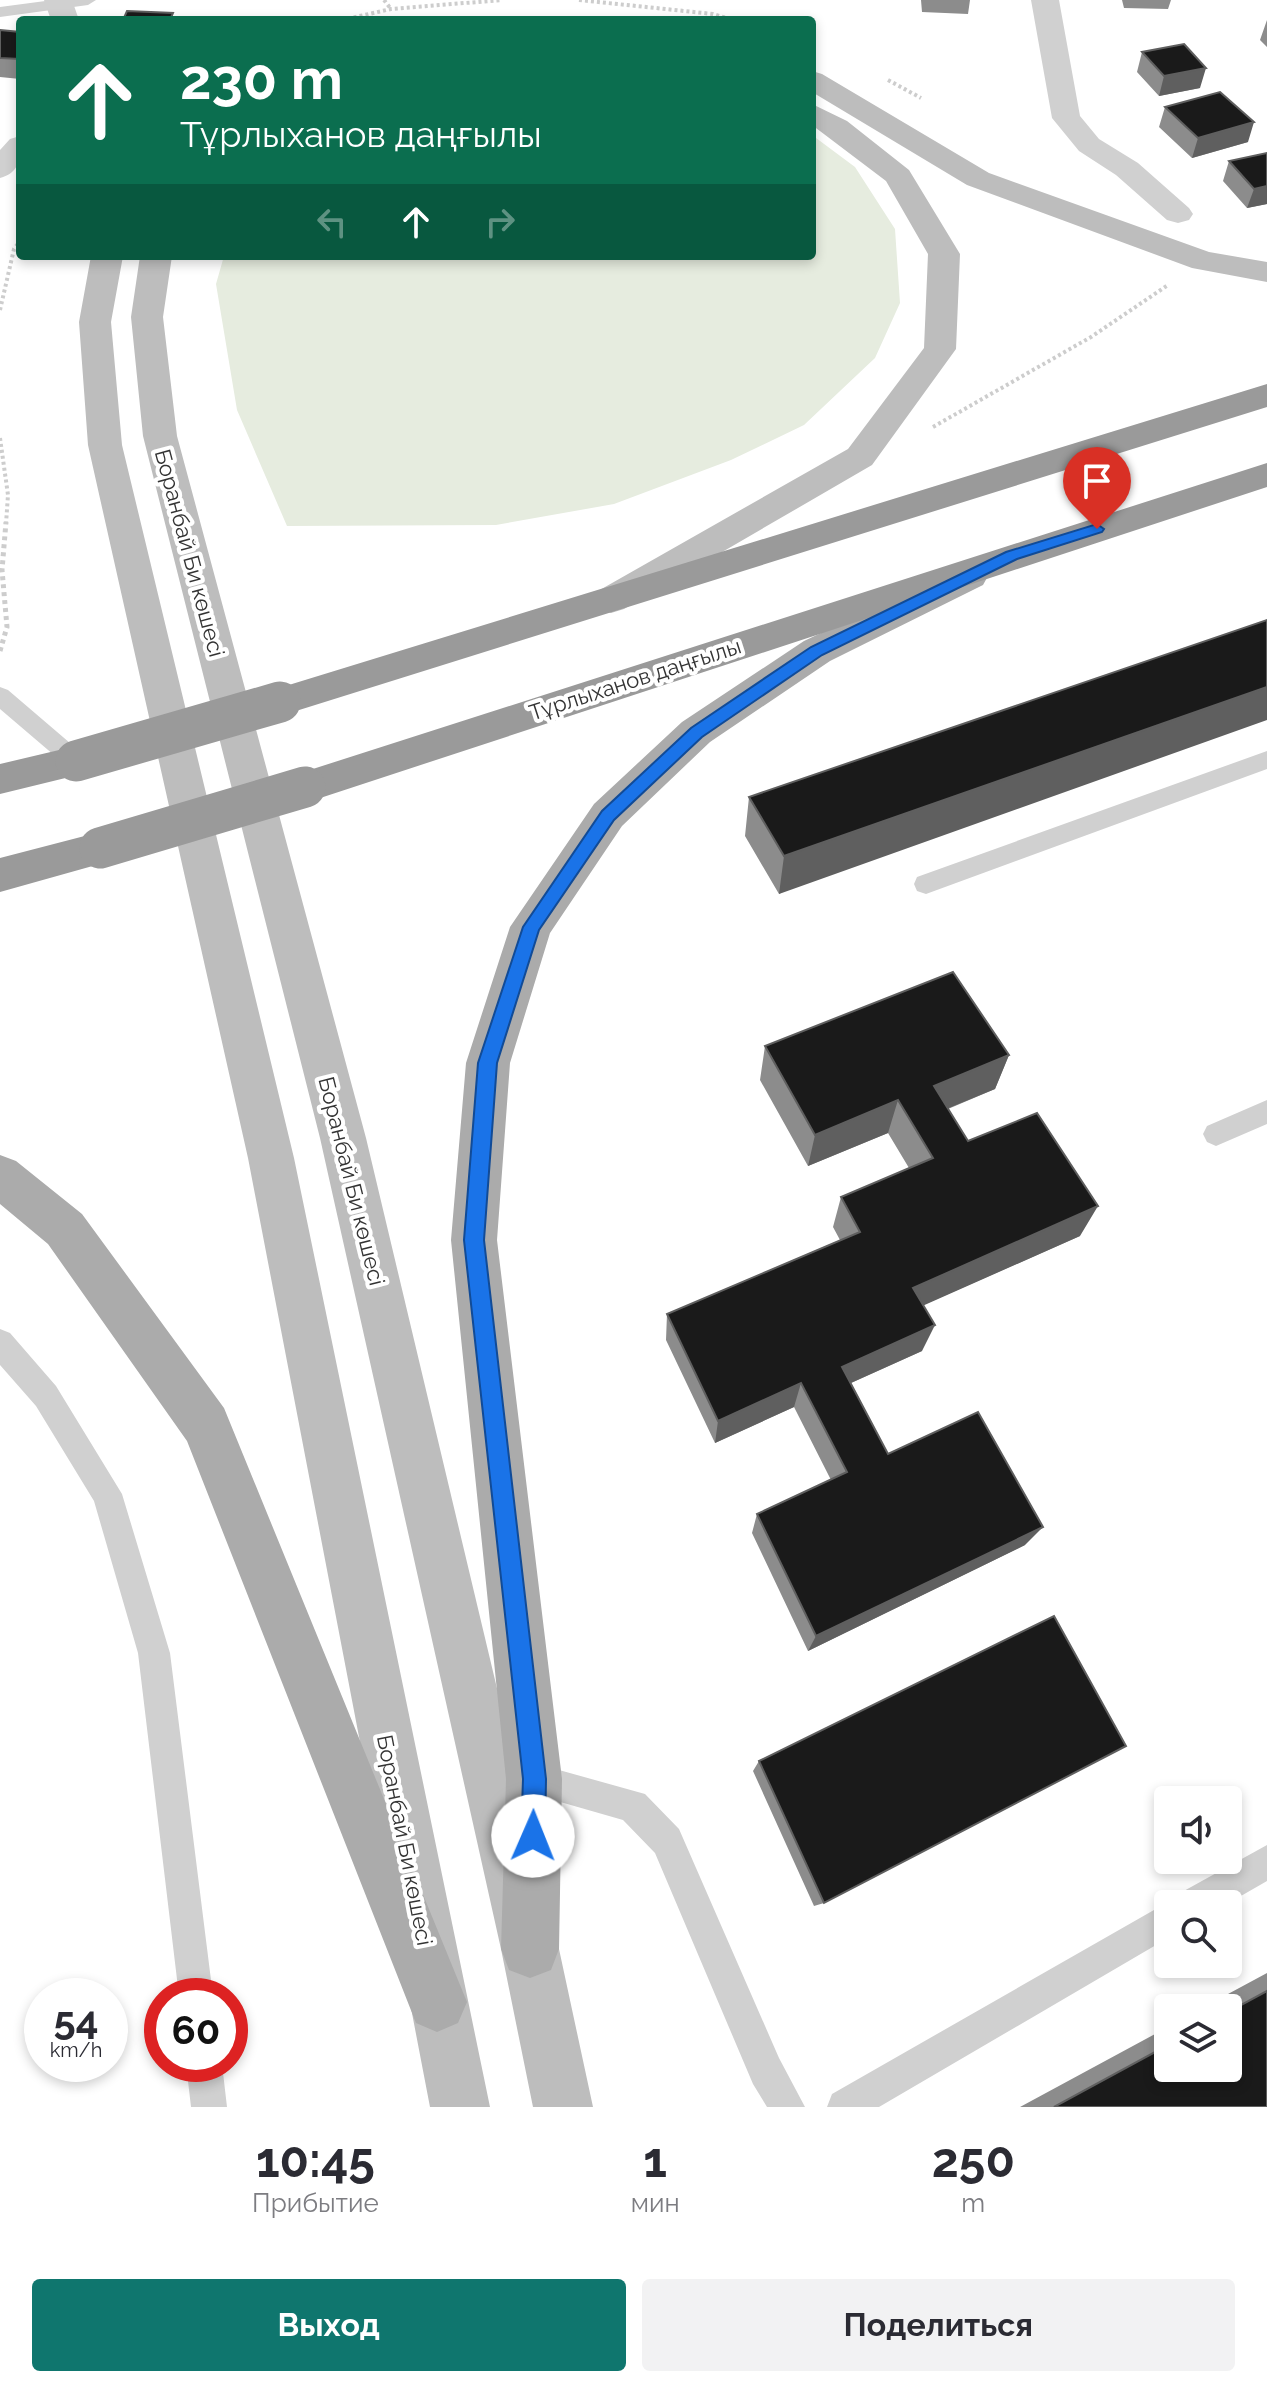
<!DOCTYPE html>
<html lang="ru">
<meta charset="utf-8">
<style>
body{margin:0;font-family:Raleway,sans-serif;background:#f2f2f3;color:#2b2b33;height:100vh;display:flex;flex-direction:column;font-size:30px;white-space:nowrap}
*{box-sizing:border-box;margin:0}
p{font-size:26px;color:#7c7c81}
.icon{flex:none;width:44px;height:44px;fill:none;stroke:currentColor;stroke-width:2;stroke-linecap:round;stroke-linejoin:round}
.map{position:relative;height:2107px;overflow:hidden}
.panel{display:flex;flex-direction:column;background:#fff;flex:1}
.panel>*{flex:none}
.banner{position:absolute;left:16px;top:16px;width:800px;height:244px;border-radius:8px;box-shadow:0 4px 12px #0003;background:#0b6e4f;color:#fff;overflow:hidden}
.buttons{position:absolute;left:1154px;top:1786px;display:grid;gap:16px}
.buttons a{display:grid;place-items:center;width:88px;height:88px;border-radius:8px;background:#fff;box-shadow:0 4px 12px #0003;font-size:40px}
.speed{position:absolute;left:24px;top:1978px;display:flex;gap:16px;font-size:40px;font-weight:700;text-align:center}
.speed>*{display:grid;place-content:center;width:104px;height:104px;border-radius:50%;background:#fff;box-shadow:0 4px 12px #0003;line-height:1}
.speed small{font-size:20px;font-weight:400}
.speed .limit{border:12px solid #d22;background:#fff;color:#111}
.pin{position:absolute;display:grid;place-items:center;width:68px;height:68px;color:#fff;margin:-82px -34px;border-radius:50% 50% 50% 0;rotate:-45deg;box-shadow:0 0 8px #0007}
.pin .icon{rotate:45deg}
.me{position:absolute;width:88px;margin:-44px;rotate:1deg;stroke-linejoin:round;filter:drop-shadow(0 0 6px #0008)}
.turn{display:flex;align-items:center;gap:28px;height:168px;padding:0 32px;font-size:36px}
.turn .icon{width:104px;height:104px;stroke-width:2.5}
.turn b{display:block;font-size:56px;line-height:68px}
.lanes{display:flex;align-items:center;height:76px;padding:0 32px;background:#0003;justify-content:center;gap:40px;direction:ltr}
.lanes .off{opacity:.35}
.eta{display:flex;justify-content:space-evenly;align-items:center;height:136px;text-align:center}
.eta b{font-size:48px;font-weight:700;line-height:56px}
.cta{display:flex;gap:16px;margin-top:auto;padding:16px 32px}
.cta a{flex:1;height:92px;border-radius:8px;background:#0f766e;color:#fff;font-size:32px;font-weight:700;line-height:92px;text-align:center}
.cta a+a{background:#f2f2f3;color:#2b2b33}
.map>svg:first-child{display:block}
.green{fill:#e6ecdf}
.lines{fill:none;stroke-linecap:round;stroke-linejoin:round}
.path-far1{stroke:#cdcdcd;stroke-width:4;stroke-dasharray:3 3;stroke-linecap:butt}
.path{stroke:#cdcdcd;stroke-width:5;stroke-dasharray:4 4;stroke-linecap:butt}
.lane{fill:#d0d0d0;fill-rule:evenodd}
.street{fill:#d0d0d0;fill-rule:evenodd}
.secondary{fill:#bdbdbd;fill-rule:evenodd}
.primary{fill:#ababab;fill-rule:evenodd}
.highway{fill:#9a9a9a;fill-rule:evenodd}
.highway-bridge{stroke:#9a9a9a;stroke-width:41}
.wall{fill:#8c8c8c}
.shaded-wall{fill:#5f5f5f}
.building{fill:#1a1a1a;stroke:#5f5f5f;stroke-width:2}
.route{fill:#1a73e8;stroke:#114b97;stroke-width:2}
.labels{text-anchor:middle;stroke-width:8;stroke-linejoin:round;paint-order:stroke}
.street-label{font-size:22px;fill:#333;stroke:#fff}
</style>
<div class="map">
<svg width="1267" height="2107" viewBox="0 0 1267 2107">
<rect width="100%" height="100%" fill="#fff"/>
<path class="green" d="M 812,135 L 855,167 L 895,229 L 900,303 L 875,358 L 804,425 L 731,460 L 614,504 L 496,525 L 287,526 L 237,410 L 216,284 L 224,256 L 812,256 Z"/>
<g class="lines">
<path class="path-far1" d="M 384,0 L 391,9
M 579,0 L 713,14 L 733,20
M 342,20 L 391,9 L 502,0
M 888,80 L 921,98
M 0,310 L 14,249 L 20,241
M 933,427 L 1091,337 L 1168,285
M 0,438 L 8,495 L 6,524"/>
<path class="path" d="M 0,651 L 7,627 L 2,570 L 6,522"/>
<path class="lane" d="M 53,0 L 96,0 L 88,5 L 0,17 L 0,7 Z
M 0,687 L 8,690 L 84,755 L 88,761 L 84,767 L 76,770 L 68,767 L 0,709 Z
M 1267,751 L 1267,769 L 926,894 L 917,891 L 914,884 L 917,877 Z
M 1267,1100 L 1267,1124 L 1216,1146 L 1207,1142 L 1203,1134 L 1207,1126 Z
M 0,1329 L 10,1333 L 56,1386 L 122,1494 L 170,1653 L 213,1996 L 179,1996 L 138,1653 L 94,1501 L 36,1406 L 0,1365 Z
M 534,1763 L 645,1794 L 679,1829 L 779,2058 L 805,2107 L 767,2107 L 753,2084 L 655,1853 L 623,1820 L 522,1791 L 518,1779 L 522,1767 Z
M 1267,1845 L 1267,1881 L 1227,1904 L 1177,1904 L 1182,1892 Z
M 1168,1902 L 1173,1904 L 1168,1904 L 1168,1938 L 879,2107 L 827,2107 L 832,2094 Z
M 186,2064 L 222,2064 L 227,2107 L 191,2107 Z"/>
<path class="street" d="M 44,0 L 72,0 L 79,20 L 51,20 Z
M 1031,0 L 1059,0 L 1080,116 L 1099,139 L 1138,163 L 1189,208 L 1193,214 L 1189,220 L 1178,223 L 1167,220 L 1116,175 L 1079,151 L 1052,118 Z
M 20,136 C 20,156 22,172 0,178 L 0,150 L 10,139 Z"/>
<path class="secondary" d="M 812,71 L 822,74 L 989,173 L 1209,252 L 1267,262 L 1267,282 L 1192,268 L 967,185 L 812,92 Z
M 812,104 L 847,121 L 909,170 L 960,254 L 956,349 L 872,465 L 624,609 L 611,613 L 598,609 L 593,600 L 598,591 L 848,449 L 924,348 L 928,254 L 886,181 L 812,125 Z
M 91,256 L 123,256 L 111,322 L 122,445 L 294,1158 L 490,2107 L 430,2107 L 248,1158 L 88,445 L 79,322 Z
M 140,256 L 172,256 L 163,317 L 177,436 L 366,1138 L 559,1949 L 593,2107 L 533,2107 L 501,1949 L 320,1138 L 143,436 L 131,317 Z"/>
<path class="primary" d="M 970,563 L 983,567 L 988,576 L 983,585 L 830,661 L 710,742 L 622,826 L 550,933 L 510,1063 L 497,1240 L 562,1779 L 559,1949 L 551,1970 L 530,1978 L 509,1970 L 501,1949 L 506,1779 L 451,1240 L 466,1063 L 510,927 L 594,804 L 682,722 L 804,641 Z
M 0,1155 L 16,1161 L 82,1214 L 224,1408 L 467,2002 L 458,2023 L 437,2032 L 416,2023 L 187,1441 L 48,1244 L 0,1204 Z"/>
<path class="highway" d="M 1267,384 L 1267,407 L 280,716 L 266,712 L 261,702 L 266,692 Z
M 1267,463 L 1267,487 L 305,803 L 291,798 L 285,787 L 291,776 Z
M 76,746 L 90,750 L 96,761 L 90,772 L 0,794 L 0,764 Z
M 100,832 L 114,836 L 120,848 L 114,860 L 0,892 L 0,858 Z"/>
<path class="highway-bridge" d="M 76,761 L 280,702
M 100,848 L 305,787"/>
</g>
<path class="wall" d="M 921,0 L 970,0 L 968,14 L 922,12 Z
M 1122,0 L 1171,0 L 1168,9 L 1124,8 Z
M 1267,20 L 1267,47 L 1260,40 Z
M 0,30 L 20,32 L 20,79 L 0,77 Z
M 1142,52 L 1200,88 L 1159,96 L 1137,72 Z
M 1165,107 L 1248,142 L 1192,158 L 1159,127 Z
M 1267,153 L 1267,204 L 1247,208 L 1223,181 L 1229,161 Z
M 1267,620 L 779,894 L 745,836 L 749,797 Z
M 765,1046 L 1009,1055 L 995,1089 L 948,1109 L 968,1141 L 1080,1236 L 923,1305 L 922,1351 L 851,1383 L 888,1454 L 1025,1545 L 808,1651 L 752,1533 L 757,1514 L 831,1480 L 794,1407 L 715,1443 L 666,1340 L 667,1314 L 840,1240 L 833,1227 L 841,1197 L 909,1168 L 888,1133 L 808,1166 L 760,1080 Z
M 759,1761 L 824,1903 L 814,1906 L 753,1771 Z
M 1267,1973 L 1267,2107 L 1020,2107 L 1168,2027 L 1168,2068 L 1228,2068 L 1228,2008 L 1202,2008 Z"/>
<path class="shaded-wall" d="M 1206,68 L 1200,88 L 1159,96 L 1164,76 Z
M 1254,122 L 1248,142 L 1192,158 L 1198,138 Z
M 1267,186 L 1267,204 L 1247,208 L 1254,189 Z
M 1267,687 L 1267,720 L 779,894 L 784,856 Z
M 1009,1055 L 995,1089 L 922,1119 L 934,1086 Z
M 898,1100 L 888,1133 L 808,1166 L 815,1135 Z
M 1098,1206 L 1080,1236 L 902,1315 L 913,1288 Z
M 935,1325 L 922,1351 L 833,1391 L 842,1367 Z
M 801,1383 L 794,1407 L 715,1443 L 718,1421 Z
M 1043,1527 L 1025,1545 L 808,1651 L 816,1636 Z"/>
<path class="building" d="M 127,11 L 173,13 L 170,20 L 123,20 Z
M 0,30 L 20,32 L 20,59 L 0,58 Z
M 1184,44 L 1206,68 L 1164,76 L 1142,52 Z
M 1220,92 L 1254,122 L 1198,138 L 1165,107 Z
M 1267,153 L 1267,186 L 1254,189 L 1229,161 Z
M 1267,620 L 1267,687 L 784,856 L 749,797 Z
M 953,972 L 1009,1055 L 934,1086 L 968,1141 L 1037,1113 L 1098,1206 L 913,1288 L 935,1325 L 842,1367 L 888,1454 L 978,1412 L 1043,1527 L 816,1636 L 757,1514 L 847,1472 L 801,1383 L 718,1421 L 667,1314 L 860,1232 L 841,1197 L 933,1158 L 898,1100 L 815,1135 L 765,1046 Z
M 1054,1616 L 1126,1746 L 824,1903 L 759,1761 Z
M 1267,1991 L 1267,2107 L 1054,2107 L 1168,2045 L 1168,2068 L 1228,2068 L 1228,2012 Z"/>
<path class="route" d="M 1097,524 L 1104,529 L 1102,532 L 1017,559 L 822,655 L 702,737 L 614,820 L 539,930 L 497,1063 L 484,1240 L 546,1779 L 545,1836 L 541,1844 L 533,1847 L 525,1844 L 521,1836 L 523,1779 L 464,1240 L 478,1063 L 523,927 L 602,811 L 691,728 L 811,647 L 1006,552 Z"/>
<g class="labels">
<g class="street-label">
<text transform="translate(190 553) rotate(75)" y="8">Боранбай Би көшесі</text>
<text transform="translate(635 679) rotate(-18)" y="8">Тұрлыханов даңғылы</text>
<text transform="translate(352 1181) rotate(76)" y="8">Боранбай Би көшесі</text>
<text transform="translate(405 1840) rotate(79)" y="8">Боранбай Би көшесі</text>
</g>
</g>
</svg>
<div class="buttons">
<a><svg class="icon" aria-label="sound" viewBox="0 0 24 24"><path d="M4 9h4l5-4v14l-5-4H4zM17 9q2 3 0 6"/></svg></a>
<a><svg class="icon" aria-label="search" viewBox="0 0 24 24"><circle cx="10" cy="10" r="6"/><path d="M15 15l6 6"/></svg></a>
<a><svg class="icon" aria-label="layers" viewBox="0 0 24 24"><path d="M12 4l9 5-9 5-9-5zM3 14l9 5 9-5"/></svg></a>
</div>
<div class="speed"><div>54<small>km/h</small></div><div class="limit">60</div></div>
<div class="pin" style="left:1097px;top:529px;background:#d93025"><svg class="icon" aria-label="arrive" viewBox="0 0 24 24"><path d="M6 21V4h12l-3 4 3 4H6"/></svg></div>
<svg class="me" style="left:533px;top:1836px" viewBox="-20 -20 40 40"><circle r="19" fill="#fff"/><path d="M0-13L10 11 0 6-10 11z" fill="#1a73e8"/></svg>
<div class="banner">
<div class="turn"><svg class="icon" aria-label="ahead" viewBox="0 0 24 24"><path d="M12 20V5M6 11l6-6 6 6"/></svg><div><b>230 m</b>Тұрлыханов даңғылы</div></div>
<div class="lanes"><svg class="icon off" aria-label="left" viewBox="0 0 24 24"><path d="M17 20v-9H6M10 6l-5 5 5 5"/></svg><svg class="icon" aria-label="ahead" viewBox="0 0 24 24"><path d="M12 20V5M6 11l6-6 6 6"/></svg><svg class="icon off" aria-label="right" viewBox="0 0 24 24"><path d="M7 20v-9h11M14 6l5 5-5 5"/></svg></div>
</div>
</div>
<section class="panel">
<div class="eta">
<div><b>10:45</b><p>Прибытие</p></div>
<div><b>1</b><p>мин</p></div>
<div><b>250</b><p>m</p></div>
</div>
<div class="cta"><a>Выход</a><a>Поделиться</a></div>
</section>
